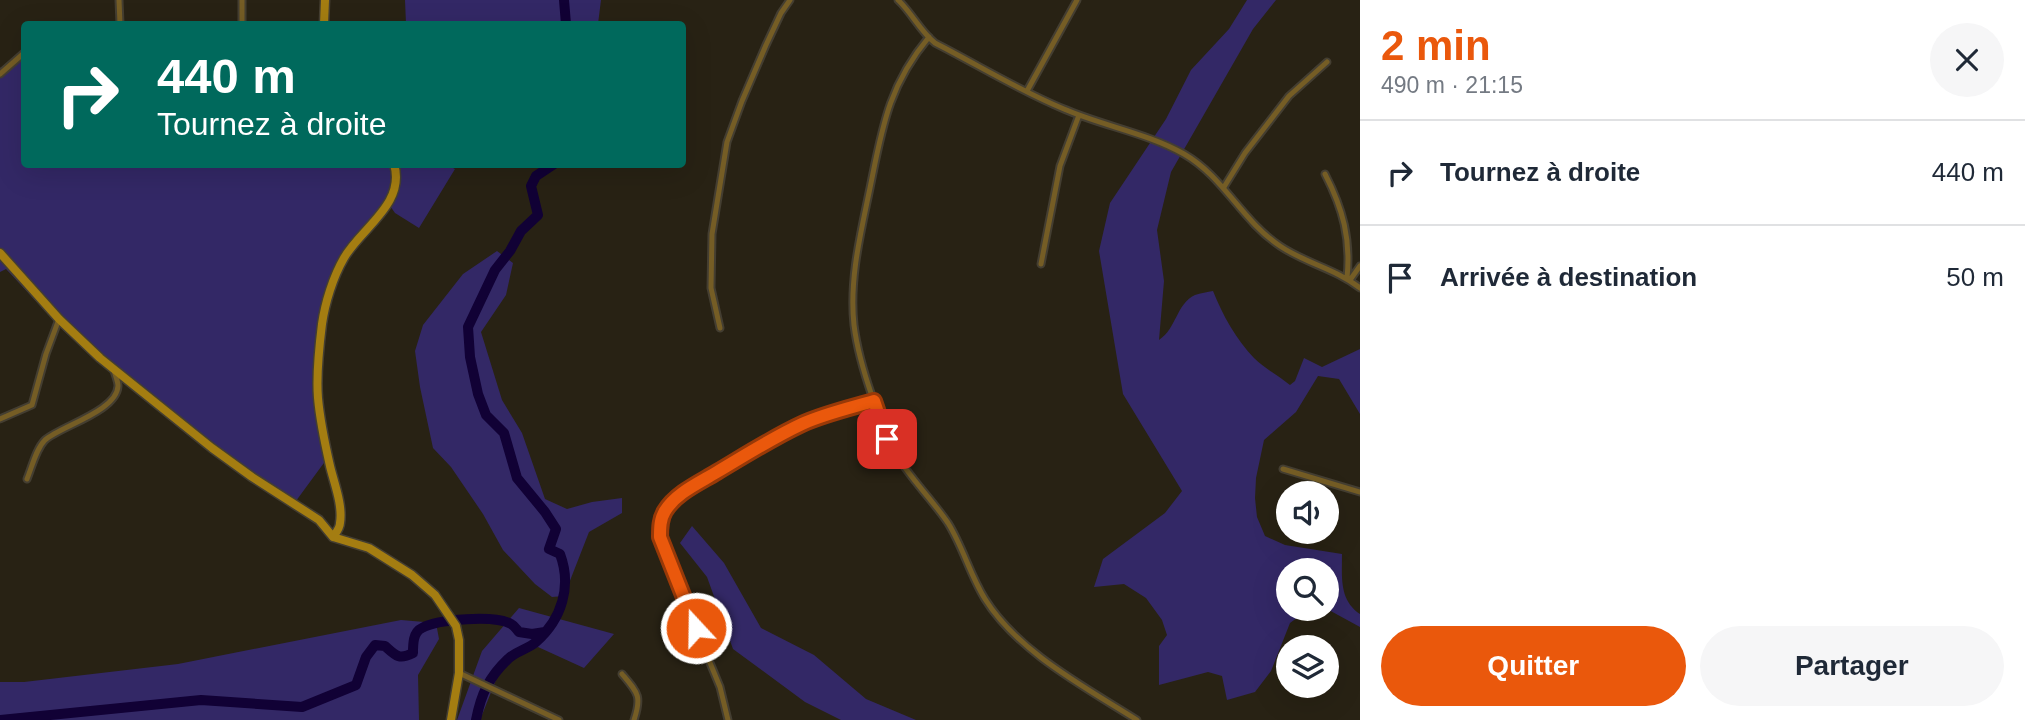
<!DOCTYPE html>
<html lang="fr">
<meta charset="utf-8">
<style>
body{margin:0;font-family:Arial,sans-serif;background:#f6f6f7;color:#1f2937;height:100vh;display:flex;flex-direction:column;font-size:26px;white-space:nowrap}
*{box-sizing:border-box;margin:0}
p{font-size:23px;color:#747a83}
.icon{flex:none;width:38px;height:38px;fill:none;stroke:currentColor;stroke-width:2;stroke-linecap:round;stroke-linejoin:round}
.map{position:relative;flex:1;overflow:hidden}
.details{display:flex;flex-direction:column;background:#fff;width:665px}
.details>*{flex:none}
.banner{position:absolute;left:21px;top:21px;width:665px;height:147px;border-radius:7px;box-shadow:0 7px 28px #0002;background:#00695c;color:#fff;overflow:hidden}
.tools{position:absolute;left:1276px;top:481px;display:grid;gap:14px}
.tools a{display:grid;place-items:center;width:63px;height:63px;border-radius:50%;background:#fff;box-shadow:0 7px 28px #0002;font-size:35px}
.pin{position:absolute;display:grid;place-items:center;width:60px;height:60px;color:#fff;margin:-30px;border-radius:14px;box-shadow:0 4px 10px #0006}
.me{position:absolute;width:77px;margin:-38px;rotate:339deg;stroke-linejoin:round;filter:drop-shadow(0 0 5px #0008)}
.turn{display:flex;align-items:center;gap:24px;height:147px;padding:0 21px;font-size:32px}
.turn .icon{width:91px;height:91px;stroke-width:2.5}
.turn b{display:block;font-size:49px;line-height:60px}
.round{display:grid;place-items:center;flex:none;width:74px;height:74px;border-radius:37px;background:#f6f6f7}
.headline{display:flex;align-items:center;justify-content:space-between;height:119px;padding:0 21px}
h1{font-size:42px;font-weight:600;line-height:52px;color:#ea580c}
.button{display:flex;gap:14px;margin-top:auto;padding:14px 21px}
.button a{flex:1;height:80px;border-radius:42px;background:#ea580c;color:#fff;font-size:28px;font-weight:600;line-height:80px;text-align:center}
.button a+a{background:#f6f6f7;color:#1f2937}
ul{padding:0;list-style:none}
li{display:flex;align-items:center;gap:21px;height:105px;padding:0 21px;border-top:2px solid #e0e1e3}
li div{flex:1}
li b{display:block;font-size:26px}
li em{font-style:normal}
main{display:flex;flex:1;min-height:0}
.map>svg:first-child{display:block}
.green{fill:#332866}
.lines{fill:none;stroke-linecap:round;stroke-linejoin:round}
.river{stroke:#110135;stroke-width:10}
.street-casing{stroke:#443e31;stroke-width:9}
.secondary-casing{stroke:#443e31;stroke-width:11}
.street{stroke:#755d25;stroke-width:5}
.secondary{stroke:#a47d11;stroke-width:8}
.route-casing{stroke:#983908;stroke-width:18}
.route{stroke:#ea580c;stroke-width:12}
</style>
<main>
<div class="map">
<svg width="1360" height="720" viewBox="0 0 1360 720">
<rect width="100%" height="100%" fill="#282214"/>
<path class="green" d="M 405,0 L 601,0 L 598,24 L 406,24 Z
M 1247,0 L 1276,0 L 1253,29 L 1171,172 L 1157,230 L 1164,281 L 1159,340 C 1177,328 1176,304 1195,295 C 1200,293 1208,292 1213,291 C 1223,316 1236,339 1254,358 C 1264,368 1279,376 1290,385 L 1295,381 L 1304,358 L 1322,367 L 1360,349 L 1360,414 L 1339,379 L 1318,376 L 1296,412 L 1264,440 L 1256,478 L 1255,498 L 1257,517 L 1265,536 L 1285,545 L 1342,554 C 1342,577 1339,600 1360,614 L 1360,627 L 1327,609 L 1326,570 L 1288,570 L 1288,609 L 1309,609 L 1290,623 L 1271,671 L 1255,692 L 1227,700 L 1222,676 L 1208,672 L 1159,685 L 1159,646 L 1167,635 L 1162,620 L 1146,598 L 1124,584 L 1094,587 L 1103,559 L 1165,513 L 1182,491 L 1123,394 L 1099,251 L 1110,203 L 1166,119 L 1191,70 L 1229,29 Z
M 24,53 L 24,164 L 445,164 L 455,169 L 419,228 L 395,213 L 388,203 L 348,248 L 325,311 L 319,389 L 329,456 L 293,505 L 254,484 L 103,366 L 63,330 L 6,269 L 0,272 L 0,68 Z
M 497,251 L 513,263 L 506,295 L 481,332 L 502,400 L 522,433 L 545,499 L 567,509 L 592,502 L 622,498 L 622,513 L 589,532 L 564,596 L 552,597 L 535,584 L 503,550 L 483,514 L 451,467 L 433,448 L 420,387 L 415,351 L 423,325 L 463,274 Z
M 692,526 L 724,563 L 761,628 L 814,655 L 866,699 L 916,720 L 841,720 L 805,702 L 733,649 L 707,577 L 680,543 Z
M 519,608 L 614,634 L 584,668 L 538,647 L 503,662 L 480,720 L 457,720 L 482,651 Z
M 401,620 L 436,623 L 439,639 L 418,675 L 419,720 L 0,720 L 0,682 L 24,682 L 178,664 Z"/>
<g class="lines">
<path class="river" d="M 564,0 L 566,24
M 0,720 L 201,700 L 302,707 L 356,685 L 366,657 L 375,645 L 385,646 C 396,656 399,660 413,653 C 413,644 413,632 422,628 C 438,619 495,615 511,624 C 515,626 517,630 519,632 L 532,634 L 545,632
M 476,720 C 481,694 489,677 508,659 C 516,651 528,649 536,642 C 562,619 572,586 560,554 L 549,549 L 556,529 L 545,512 L 517,478 L 504,433 L 486,415 L 478,394 L 470,357 L 468,327 L 495,270 L 510,251 L 521,231 L 538,215 L 531,186 L 536,176 L 554,164"/>
<defs>
<path id="street" d="M 119,0 L 120,24
M 242,0 L 242,24
M 898,0 C 912,13 920,31 935,43 C 978,65 1020,91 1064,109 C 1103,126 1147,133 1184,154 C 1224,177 1241,220 1280,246 C 1305,263 1336,269 1360,288
M 929,37 C 888,86 882,129 870,188 C 861,232 849,279 854,325 C 857,349 864,373 872,396 C 878,415 884,434 894,451 C 908,476 931,498 948,523 C 963,547 970,575 985,599 C 1018,652 1085,687 1137,720
M 0,74 L 24,53
M 1027,91 L 1077,0
M 1325,174 C 1343,209 1351,239 1347,278
M 1224,187 L 1245,153 L 1289,96 L 1327,62
M 1041,264 L 1060,166 L 1079,115
M 1350,280 L 1360,266
M 720,328 L 711,288 L 712,234 L 727,142 L 742,101 L 766,45 L 781,13 L 790,0
M 0,419 L 32,405 L 46,354 L 59,319
M 1283,469 L 1360,492
M 27,479 C 32,467 36,449 45,440 C 61,426 117,411 118,386 C 118,381 115,375 114,370
M 459,673 L 559,720
M 622,674 C 638,693 642,696 634,720
M 728,720 L 720,687 L 663,549 C 654,518 667,506 690,488 L 804,423 L 874,401"/>
<path id="secondary" d="M 324,24 L 325,0
M 0,253 L 59,319 L 100,358 L 212,448 L 252,477 L 319,520 L 333,537 L 369,548 L 412,575 L 435,595 L 456,626 L 459,640 L 459,673 L 451,720
M 333,537 C 336,533 340,528 340,523 C 343,505 334,483 330,466 C 325,444 320,421 318,398 C 316,374 319,348 322,324 C 325,303 333,277 344,258 C 361,228 406,204 394,164"/>
</defs>
<use href="#street" class="street-casing"/>
<use href="#secondary" class="secondary-casing"/>
<use href="#street" class="street"/>
<use href="#secondary" class="secondary"/>
</g>
<g class="lines">
<defs>
<path id="route" d="M 696,628 L 660,537 C 660,528 660,519 665,511 C 676,493 699,483 717,472 C 744,456 772,438 802,424 C 824,414 850,408 874,401 L 887,439"/>
</defs>
<use href="#route" class="route-casing"/>
<use href="#route" class="route"/>
</g>
</svg>
<div class="tools">
<a><svg class="icon" aria-label="sound" viewBox="0 0 24 24"><path d="M4 9h4l5-4v14l-5-4H4zM17 9q2 3 0 6"/></svg></a>
<a><svg class="icon" aria-label="search" viewBox="0 0 24 24"><circle cx="10" cy="10" r="6"/><path d="M15 15l6 6"/></svg></a>
<a><svg class="icon" aria-label="layers" viewBox="0 0 24 24"><path d="M12 4l9 5-9 5-9-5zM3 14l9 5 9-5"/></svg></a>
</div>
<div class="pin" style="left:887px;top:439px;background:#d93025"><svg class="icon" aria-label="arrive" viewBox="0 0 24 24"><path d="M6 21V4h12l-3 4 3 4H6"/></svg></div>
<svg class="me" style="left:696px;top:628px" viewBox="-20 -20 40 40"><circle r="17" fill="#ea580c" stroke="#fff" stroke-width="3"/><path d="M0-11L8 9 0 5-8 9z" fill="#fff"/></svg>
<div class="banner">
<div class="turn"><svg class="icon" aria-label="right" viewBox="0 0 24 24"><path d="M7 20v-9h11M14 6l5 5-5 5"/></svg><div><b>440 m</b>Tournez à droite</div></div>
</div>
</div>
<section class="details">
<div class="headline"><div><h1>2 min</h1><p>490 m · 21:15</p></div><a class="round"><svg class="icon" aria-label="close" viewBox="0 0 24 24"><path d="M6 6l12 12M18 6L6 18"/></svg></a></div>
<ul>
<li><svg class="icon" aria-label="right" viewBox="0 0 24 24"><path d="M7 20v-9h11M14 6l5 5-5 5"/></svg><div><b>Tournez à droite</b></div><em>440 m</em></li>
<li><svg class="icon" aria-label="arrive" viewBox="0 0 24 24"><path d="M6 21V4h12l-3 4 3 4H6"/></svg><div><b>Arrivée à destination</b></div><em>50 m</em></li>
</ul>
<div class="button"><a>Quitter</a><a>Partager</a></div>
</section>
</main>
